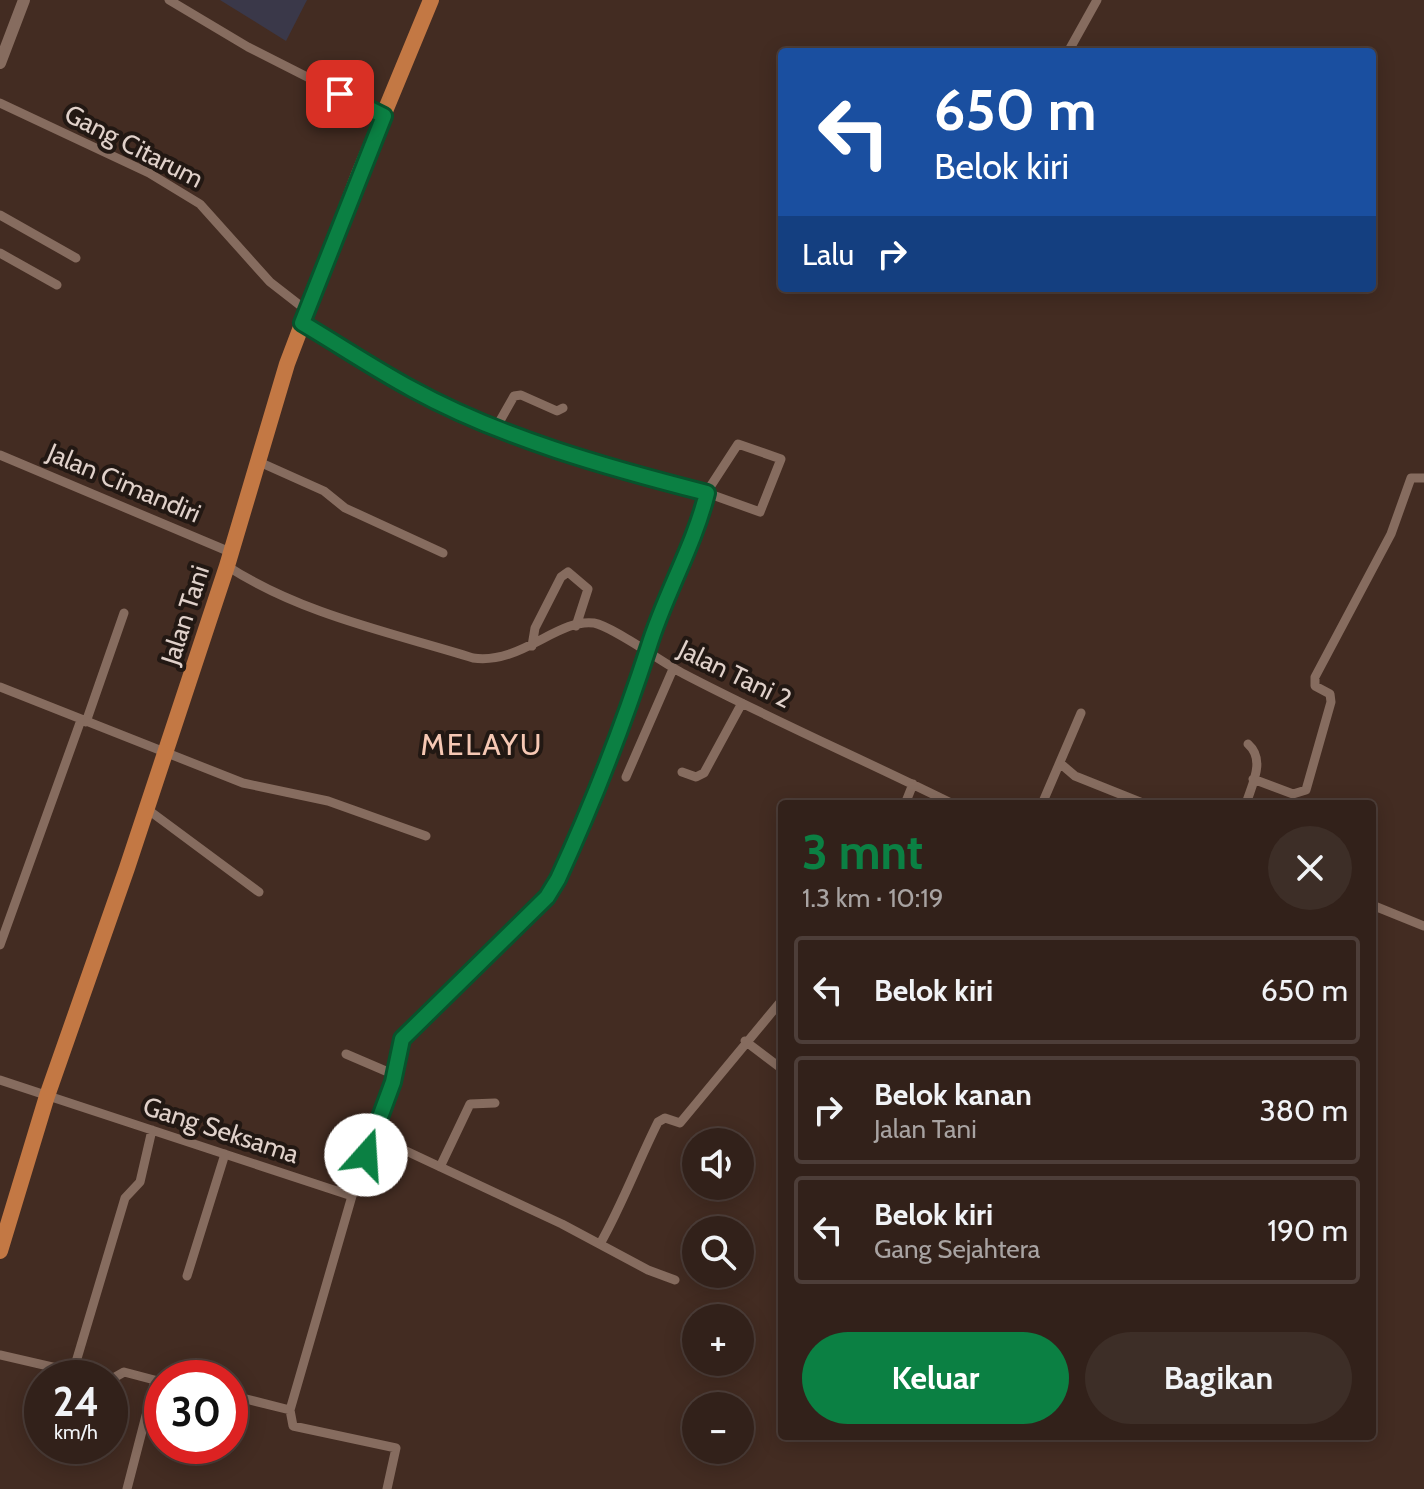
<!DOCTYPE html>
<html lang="id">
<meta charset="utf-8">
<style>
body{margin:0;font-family:Cabin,sans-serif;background:#3d2e27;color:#f1f3f6;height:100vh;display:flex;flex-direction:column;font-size:30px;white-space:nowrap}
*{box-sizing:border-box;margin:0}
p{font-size:26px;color:#a8a3a2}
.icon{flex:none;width:44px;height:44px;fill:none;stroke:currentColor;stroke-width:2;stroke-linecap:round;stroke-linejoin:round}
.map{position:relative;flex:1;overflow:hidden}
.details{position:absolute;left:778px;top:800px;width:598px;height:640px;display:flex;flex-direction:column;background:#32211a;border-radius:8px;box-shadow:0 4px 20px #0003,0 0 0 2px #4d3e39}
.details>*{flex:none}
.banner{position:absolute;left:778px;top:48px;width:598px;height:244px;border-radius:8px;box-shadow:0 4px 20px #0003,0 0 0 2px #4d3e39;background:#1a4fa0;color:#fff;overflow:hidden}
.tools{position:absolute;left:682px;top:1128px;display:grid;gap:16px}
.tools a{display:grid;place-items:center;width:72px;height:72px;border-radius:50%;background:#32211a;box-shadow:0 4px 20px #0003,0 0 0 2px #4d3e39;font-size:40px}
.speed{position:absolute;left:24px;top:1360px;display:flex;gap:16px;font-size:40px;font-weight:700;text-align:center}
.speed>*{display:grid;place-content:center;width:104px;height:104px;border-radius:50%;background:#32211a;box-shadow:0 4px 20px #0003,0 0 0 2px #4d3e39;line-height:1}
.speed small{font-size:20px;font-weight:400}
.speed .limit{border:12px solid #d22;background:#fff;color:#111}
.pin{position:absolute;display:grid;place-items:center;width:68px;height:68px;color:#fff;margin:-34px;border-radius:16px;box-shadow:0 4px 12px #0006}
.me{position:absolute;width:88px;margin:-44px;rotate:19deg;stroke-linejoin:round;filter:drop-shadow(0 0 6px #0008)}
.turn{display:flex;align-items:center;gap:28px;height:168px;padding:0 24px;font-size:36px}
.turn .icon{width:104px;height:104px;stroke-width:2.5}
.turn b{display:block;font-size:56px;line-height:68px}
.then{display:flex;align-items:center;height:76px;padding:0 24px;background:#0003;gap:16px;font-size:30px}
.round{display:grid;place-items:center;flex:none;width:84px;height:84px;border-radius:42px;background:#3d2e27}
.overview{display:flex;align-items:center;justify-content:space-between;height:136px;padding:0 24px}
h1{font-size:48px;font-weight:700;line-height:60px;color:#0b8043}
.cta{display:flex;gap:16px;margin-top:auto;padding:16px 24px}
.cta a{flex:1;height:92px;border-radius:48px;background:#0b8043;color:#fff;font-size:32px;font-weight:700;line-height:92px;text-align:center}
.cta a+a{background:#3d2e27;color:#f1f3f6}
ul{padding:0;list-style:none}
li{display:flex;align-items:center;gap:24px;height:108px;margin:0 16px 12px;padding:0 8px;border:4px solid #4d3e39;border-radius:8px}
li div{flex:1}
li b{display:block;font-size:30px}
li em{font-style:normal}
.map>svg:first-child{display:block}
.education{fill:#3a3849}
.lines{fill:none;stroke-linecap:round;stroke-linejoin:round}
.street{stroke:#866c5f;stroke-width:9}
.secondary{stroke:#866c5f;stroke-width:12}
.highway{stroke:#c37844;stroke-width:16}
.route-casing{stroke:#07532c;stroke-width:20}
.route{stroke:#0b8043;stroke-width:14}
.labels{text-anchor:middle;stroke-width:8;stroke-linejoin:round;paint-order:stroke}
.street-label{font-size:26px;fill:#e0d1ca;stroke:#221813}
.quarter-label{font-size:30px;letter-spacing:2px;fill:#f6c8b4;stroke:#221813}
</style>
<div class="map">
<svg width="1424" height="1489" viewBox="0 0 1424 1489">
<rect width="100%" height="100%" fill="#432c22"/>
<path class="education" d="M 220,0 L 307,0 L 286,41 Z"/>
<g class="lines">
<path class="street" d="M 169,0 L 248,47 L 384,116
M 1068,52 L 1097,0
M 0,103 L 149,173 L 200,204 L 270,282 L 306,310
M 0,215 L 76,258
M 0,253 L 57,285
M 302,323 L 413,390 L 459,411 L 587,460 L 707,493 L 760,512 L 781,459 L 738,444 L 710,487 L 700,522 L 649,645 L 623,727 L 558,879 L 547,897 L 402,1039 L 393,1082 L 372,1135 L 562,1224 L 648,1270 L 675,1280
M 497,426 L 514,396 L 521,395 L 557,411 L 563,408
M 0,455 L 230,552
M 257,461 L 324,491 L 345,508 L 443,553
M 227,566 C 301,614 389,632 473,658 C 521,665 558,618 594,623 C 612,626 663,663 684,674 C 772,720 864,760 953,804
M 532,646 L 535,628 L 561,577 L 568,572 L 588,589 L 576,626
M 0,687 L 243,783 L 328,801 L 426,836
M 86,722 L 124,613
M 1061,764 L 1075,776 L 1145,804
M 682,772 L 696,777 L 704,773 L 742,703
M 626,777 L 673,669
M 1253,779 L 1293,794 L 1306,790 L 1331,702 L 1330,694 L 1315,686 L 1315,677 L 1391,534 L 1411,478 L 1424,478
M 905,804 L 913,784
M 1042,804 L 1081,713
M 1246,804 C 1252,784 1266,760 1248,744
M 147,809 L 259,892
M 1372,905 L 1424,926
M 0,945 L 81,720
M 745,1041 L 782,1069
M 346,1054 L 395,1075
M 0,1080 L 352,1196 L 290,1410
M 440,1167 L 470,1104 L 495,1103
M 352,1196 L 372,1135
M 600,1244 C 622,1205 638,1162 658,1122 L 665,1118 L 680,1123 L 782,1000
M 187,1276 L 225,1154
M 0,1355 L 100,1378
M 73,1372 L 125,1198 L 140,1182 L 152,1130
M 110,1380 L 124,1372 L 162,1382
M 230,1395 L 290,1410 L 293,1426 L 396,1448 L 387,1489
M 127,1489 L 155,1381"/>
<path class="secondary" d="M 0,63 L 24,0"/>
<path class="highway" d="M 0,1251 L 47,1096 L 127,868 L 227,566 L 287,364 L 359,174 L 431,0"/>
</g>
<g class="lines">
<defs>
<path id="route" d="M 340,94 L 384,116 L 302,323 C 339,345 375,369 412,389 C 501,438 609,468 707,493 C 694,546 665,594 649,646 C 623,726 593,803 558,879 L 547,897 L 402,1039 L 393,1082 L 366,1155"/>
</defs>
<use href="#route" class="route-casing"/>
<use href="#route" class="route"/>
</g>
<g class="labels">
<g class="street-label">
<text transform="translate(134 146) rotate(27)" y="9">Gang Citarum</text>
<text transform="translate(124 483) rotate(23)" y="9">Jalan Cimandiri</text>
<text transform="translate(185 615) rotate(-72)" y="9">Jalan Tani</text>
<text transform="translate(735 674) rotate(26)" y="9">Jalan Tani 2</text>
<text transform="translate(221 1130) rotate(18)" y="9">Gang Seksama</text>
</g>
<g class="quarter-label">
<text x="482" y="755">MELAYU</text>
</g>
</g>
</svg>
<div class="tools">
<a><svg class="icon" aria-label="sound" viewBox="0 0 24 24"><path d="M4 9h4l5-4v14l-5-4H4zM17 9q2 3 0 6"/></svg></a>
<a><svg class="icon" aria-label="search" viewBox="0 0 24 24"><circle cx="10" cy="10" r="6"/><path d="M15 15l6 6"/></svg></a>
<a>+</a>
<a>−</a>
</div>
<div class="speed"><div>24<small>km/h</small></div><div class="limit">30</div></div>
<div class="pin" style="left:340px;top:94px;background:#d93025"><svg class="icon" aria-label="arrive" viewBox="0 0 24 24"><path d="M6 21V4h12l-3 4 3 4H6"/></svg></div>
<svg class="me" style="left:366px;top:1155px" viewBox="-20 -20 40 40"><circle r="19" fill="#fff"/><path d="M0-13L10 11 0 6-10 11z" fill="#0b8043"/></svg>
<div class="banner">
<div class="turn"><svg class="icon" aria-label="left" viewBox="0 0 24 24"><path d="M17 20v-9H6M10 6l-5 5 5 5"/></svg><div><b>650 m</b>Belok kiri</div></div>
<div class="then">Lalu<svg class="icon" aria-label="right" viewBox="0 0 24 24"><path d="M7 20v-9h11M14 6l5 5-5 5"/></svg></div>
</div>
<section class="details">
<div class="overview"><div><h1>3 mnt</h1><p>1.3 km · 10:19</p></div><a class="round"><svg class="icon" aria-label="close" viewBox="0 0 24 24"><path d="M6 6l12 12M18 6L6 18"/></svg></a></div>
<ul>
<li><svg class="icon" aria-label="left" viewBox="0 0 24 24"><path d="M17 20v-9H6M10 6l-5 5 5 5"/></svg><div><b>Belok kiri</b></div><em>650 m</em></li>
<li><svg class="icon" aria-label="right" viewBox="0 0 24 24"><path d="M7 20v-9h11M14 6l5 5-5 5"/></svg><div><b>Belok kanan</b><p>Jalan Tani</p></div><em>380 m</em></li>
<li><svg class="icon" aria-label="left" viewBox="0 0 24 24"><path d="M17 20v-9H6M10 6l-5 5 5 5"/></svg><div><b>Belok kiri</b><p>Gang Sejahtera</p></div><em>190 m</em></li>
</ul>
<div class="cta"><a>Keluar</a><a>Bagikan</a></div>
</section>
</div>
